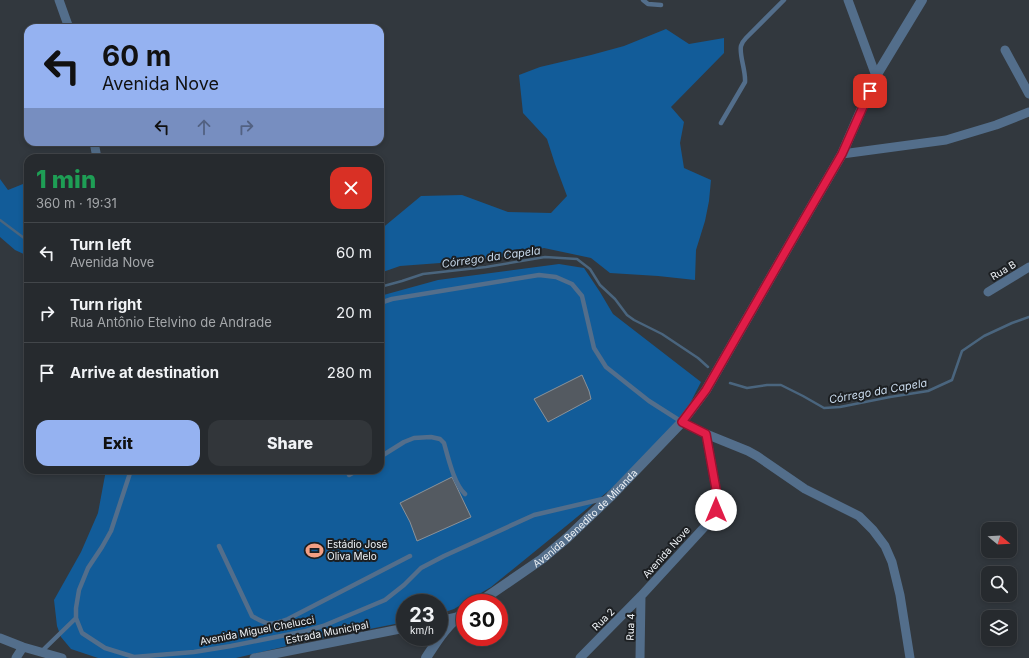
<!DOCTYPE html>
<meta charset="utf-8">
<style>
body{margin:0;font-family:Inter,sans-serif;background:#32363a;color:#f1f3f6;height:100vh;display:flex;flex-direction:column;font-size:15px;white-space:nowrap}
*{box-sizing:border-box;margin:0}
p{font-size:13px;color:#a4a7aa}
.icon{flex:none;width:22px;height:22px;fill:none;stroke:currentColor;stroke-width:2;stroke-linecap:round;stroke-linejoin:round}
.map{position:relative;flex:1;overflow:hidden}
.sheet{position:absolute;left:24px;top:154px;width:360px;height:320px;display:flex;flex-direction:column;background:#262a2e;border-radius:12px;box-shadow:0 2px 6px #0003,0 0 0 1px #42464a}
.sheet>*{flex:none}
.guide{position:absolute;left:24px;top:24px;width:360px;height:122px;border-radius:12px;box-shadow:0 2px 6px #0003,0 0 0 1px #42464a;background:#95b2f1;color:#111;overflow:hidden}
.needle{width:26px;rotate:108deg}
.buttons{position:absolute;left:981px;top:522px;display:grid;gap:8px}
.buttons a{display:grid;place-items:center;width:36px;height:36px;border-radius:8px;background:#262a2e;box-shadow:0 2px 6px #0003,0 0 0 1px #42464a;font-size:20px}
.speed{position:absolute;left:396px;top:594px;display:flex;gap:8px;font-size:20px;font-weight:700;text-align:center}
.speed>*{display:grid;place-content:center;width:52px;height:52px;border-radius:50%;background:#262a2e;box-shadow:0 2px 6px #0003,0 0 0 1px #42464a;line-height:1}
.speed small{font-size:10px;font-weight:400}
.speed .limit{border:6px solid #d22;background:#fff;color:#111}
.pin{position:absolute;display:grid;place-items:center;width:34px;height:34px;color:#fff;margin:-17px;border-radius:8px;box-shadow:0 2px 6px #0006}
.me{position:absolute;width:44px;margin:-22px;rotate:0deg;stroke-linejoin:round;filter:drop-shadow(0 0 3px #0008)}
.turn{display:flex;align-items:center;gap:14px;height:84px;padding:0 12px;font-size:18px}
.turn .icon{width:52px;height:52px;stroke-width:2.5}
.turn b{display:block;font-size:28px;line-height:34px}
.lanes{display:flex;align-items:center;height:38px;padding:0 12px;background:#0003;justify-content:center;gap:20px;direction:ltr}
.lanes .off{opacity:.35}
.round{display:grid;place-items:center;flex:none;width:42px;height:42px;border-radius:12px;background:#32363a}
.summary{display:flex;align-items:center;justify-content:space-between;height:68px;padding:0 12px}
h1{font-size:24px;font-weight:800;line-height:30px;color:#1e9e55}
.primary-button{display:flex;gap:8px;margin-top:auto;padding:8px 12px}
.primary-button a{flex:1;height:46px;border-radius:12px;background:#95b2f1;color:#111;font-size:16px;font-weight:800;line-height:46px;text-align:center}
.primary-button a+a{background:#32363a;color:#f1f3f6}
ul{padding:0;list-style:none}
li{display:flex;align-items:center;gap:12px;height:60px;padding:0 12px;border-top:1px solid #42464a}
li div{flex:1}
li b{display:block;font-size:15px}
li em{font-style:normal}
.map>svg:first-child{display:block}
.green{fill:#125c99}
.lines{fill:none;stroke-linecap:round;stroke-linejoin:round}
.stream{stroke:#4a657e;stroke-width:2.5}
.building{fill:#545a61;stroke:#8b9299}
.service{stroke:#536e8b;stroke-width:4.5}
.minor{stroke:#536e8b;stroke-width:9}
.tertiary{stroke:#536e8b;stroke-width:10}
.route-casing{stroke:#92132f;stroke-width:10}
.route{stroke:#e11d48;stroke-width:7}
.labels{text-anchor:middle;stroke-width:4;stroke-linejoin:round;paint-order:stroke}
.street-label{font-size:10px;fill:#eef2f6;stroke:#1c1f22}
.poi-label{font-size:10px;fill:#eef2f6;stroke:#1c1f22;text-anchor:start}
.water-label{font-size:11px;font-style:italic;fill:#cadbed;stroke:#1c1f22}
</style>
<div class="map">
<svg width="1029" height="658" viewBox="0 0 1029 658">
<rect width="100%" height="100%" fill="#32383e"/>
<path class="green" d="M 666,29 L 689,44 L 724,38 L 724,53 L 671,107 L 684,122 L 680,143 L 684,168 L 711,180 L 709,201 L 705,221 L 696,250 L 695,280 L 658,276 L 610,273 L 591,258 L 544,248 L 496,258 L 467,261 L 400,266 L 380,273 L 380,230 L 421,196 L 462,195 L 508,212 L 551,213 L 567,196 L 555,164 L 547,139 L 523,113 L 519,75 L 540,67 L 591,55 L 624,46 Z
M 0,179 L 8,190 L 28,182 L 28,256 L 15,250 L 0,237 Z
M 559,264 L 584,268 L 600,292 L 613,314 L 701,382 L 682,419 L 612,488 L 571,522 L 491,587 L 454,609 L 439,614 L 439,603 L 405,603 L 405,622 L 304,642 L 236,658 L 98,658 L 71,649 L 61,637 L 57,626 L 54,600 L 81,552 L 98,513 L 106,470 L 380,470 L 380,296 L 438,280 Z"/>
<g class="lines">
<path class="stream" d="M 0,220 L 28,241
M 380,287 L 402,281 L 423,274 L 486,267 L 545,257 L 577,259 L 590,269 L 600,285 L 615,299 L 627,315 L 634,320 L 662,334 L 698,358 L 708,367
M 730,383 L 747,388 L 767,385 L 781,385 L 803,396 L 824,408 L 840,407 L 890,397 L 928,391 L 952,380 L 962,351 L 984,336 L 1012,323 L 1029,317"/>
</g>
<path class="building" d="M 582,375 L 589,391 L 591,399 L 548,422 L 534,399 Z
M 452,477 L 471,517 L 417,541 L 410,522 L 400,503 Z"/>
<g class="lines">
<path class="service" d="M 643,0 L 648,4 L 661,5
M 721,123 L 745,82 C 746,71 739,55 741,46 C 742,43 744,40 746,38 L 784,0
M 380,303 L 392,299 L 539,275 L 556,277 L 572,284 L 582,296 L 594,348 L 606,367 L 649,401 L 682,422
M 380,457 L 404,442 L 414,438 L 431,437 L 440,439 L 444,443 C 448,457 454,484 465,494
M 131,470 L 111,531 L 102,547 L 88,568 L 79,590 L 76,608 L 76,618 L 82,633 L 105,648 L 134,657 L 194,652 L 231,646 L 306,631 L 323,626 L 385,600 L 404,585 L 421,568 L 444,556 L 534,515 L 607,498
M 349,475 L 358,470
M 219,546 L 252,616 C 268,626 271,625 288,619 L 410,556
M 41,652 L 76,618"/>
<path class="minor" d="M 59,0 L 69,28
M 848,0 L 876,76
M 1005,50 L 1029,94
M 94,142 L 97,158
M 842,154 L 946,140 L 996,125 L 1029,112
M 988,292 L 1029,267
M 706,434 L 748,451 L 757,456 L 805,489 L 859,516 L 873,530 L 885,546 L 892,562 L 900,595 L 910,658
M 439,621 L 457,617
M 0,638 L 23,647 L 62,658
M 16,658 L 23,647
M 254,658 L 405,628
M 580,658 L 641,596 L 709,522 L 716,510 L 718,500 L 706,434 L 682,422
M 640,658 L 641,596"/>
<g class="tertiary">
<path id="s1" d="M 478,603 L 542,559 L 567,538 L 610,497 L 682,422 L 706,390 L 795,235 L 842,154 L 876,76 L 922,0"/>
<path d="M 426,658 C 437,641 448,623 465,612"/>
</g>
</g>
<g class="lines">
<defs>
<path id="route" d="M 716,510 L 718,500 L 706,434 L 682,422 L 706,390 L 795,235 L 842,154 L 870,91"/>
</defs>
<use href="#route" class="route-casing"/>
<use href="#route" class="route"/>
</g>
<defs>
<symbol id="stadium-bare" viewBox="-9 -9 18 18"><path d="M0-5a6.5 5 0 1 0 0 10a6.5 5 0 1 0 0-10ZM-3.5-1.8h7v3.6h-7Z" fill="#f39f83" stroke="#1c1f22" stroke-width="2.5" paint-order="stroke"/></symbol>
</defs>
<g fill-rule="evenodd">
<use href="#stadium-bare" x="302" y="538" width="25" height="25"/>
</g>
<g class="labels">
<g class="street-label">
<text transform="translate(1003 270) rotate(-31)" y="4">Rua B</text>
<text dy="4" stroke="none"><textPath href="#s1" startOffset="137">Avenida Benedito de Miranda</textPath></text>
<text transform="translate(666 552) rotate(-48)" y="4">Avenida Nove</text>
<text transform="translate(603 619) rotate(-45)" y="4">Rua 2</text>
<text transform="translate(630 627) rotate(-88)" y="4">Rua 4</text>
<text transform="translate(257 630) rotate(-11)" y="4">Avenida Miguel Chelucci</text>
<text transform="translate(327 632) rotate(-11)" y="4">Estrada Municipal</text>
</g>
<g class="poi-label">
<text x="327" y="548">Estádio José<tspan x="327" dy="12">Oliva Melo</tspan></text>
</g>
<g class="water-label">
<text transform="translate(491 257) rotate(-8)" y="4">Córrego da Capela</text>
<text transform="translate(878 391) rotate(-10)" y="4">Córrego da Capela</text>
</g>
</g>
</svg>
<div class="buttons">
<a><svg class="needle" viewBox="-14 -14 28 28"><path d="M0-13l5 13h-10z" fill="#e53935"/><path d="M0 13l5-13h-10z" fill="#a4a7aa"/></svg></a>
<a><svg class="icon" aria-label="search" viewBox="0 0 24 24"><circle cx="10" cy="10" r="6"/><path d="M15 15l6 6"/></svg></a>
<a><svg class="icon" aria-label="layers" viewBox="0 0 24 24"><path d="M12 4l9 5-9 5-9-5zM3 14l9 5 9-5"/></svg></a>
</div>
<div class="speed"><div>23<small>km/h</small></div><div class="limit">30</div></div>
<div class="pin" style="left:870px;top:91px;background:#d93025"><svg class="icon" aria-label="arrive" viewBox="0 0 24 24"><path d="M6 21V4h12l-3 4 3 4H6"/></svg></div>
<svg class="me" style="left:716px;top:510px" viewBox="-20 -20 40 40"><circle r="19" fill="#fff"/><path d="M0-13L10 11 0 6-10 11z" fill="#e11d48"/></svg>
<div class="guide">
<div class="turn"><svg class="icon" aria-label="left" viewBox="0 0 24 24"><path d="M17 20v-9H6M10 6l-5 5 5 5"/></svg><div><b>60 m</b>Avenida Nove</div></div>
<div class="lanes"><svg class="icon" aria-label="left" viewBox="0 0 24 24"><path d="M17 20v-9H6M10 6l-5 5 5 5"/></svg><svg class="icon off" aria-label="ahead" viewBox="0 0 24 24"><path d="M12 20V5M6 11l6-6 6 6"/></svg><svg class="icon off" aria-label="right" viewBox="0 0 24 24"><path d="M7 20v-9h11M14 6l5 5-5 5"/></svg></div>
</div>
<section class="sheet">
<div class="summary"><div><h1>1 min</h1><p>360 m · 19:31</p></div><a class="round" style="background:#d93025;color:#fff"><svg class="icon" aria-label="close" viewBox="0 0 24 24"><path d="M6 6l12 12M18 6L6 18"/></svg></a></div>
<ul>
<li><svg class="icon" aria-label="left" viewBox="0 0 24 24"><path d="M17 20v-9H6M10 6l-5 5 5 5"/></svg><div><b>Turn left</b><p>Avenida Nove</p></div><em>60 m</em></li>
<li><svg class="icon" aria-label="right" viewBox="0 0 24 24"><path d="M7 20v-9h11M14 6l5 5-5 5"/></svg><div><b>Turn right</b><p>Rua Antônio Etelvino de Andrade</p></div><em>20 m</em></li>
<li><svg class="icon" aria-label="arrive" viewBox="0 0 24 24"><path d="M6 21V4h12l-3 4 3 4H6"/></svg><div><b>Arrive at destination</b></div><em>280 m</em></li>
</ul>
<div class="primary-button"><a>Exit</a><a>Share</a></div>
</section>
</div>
